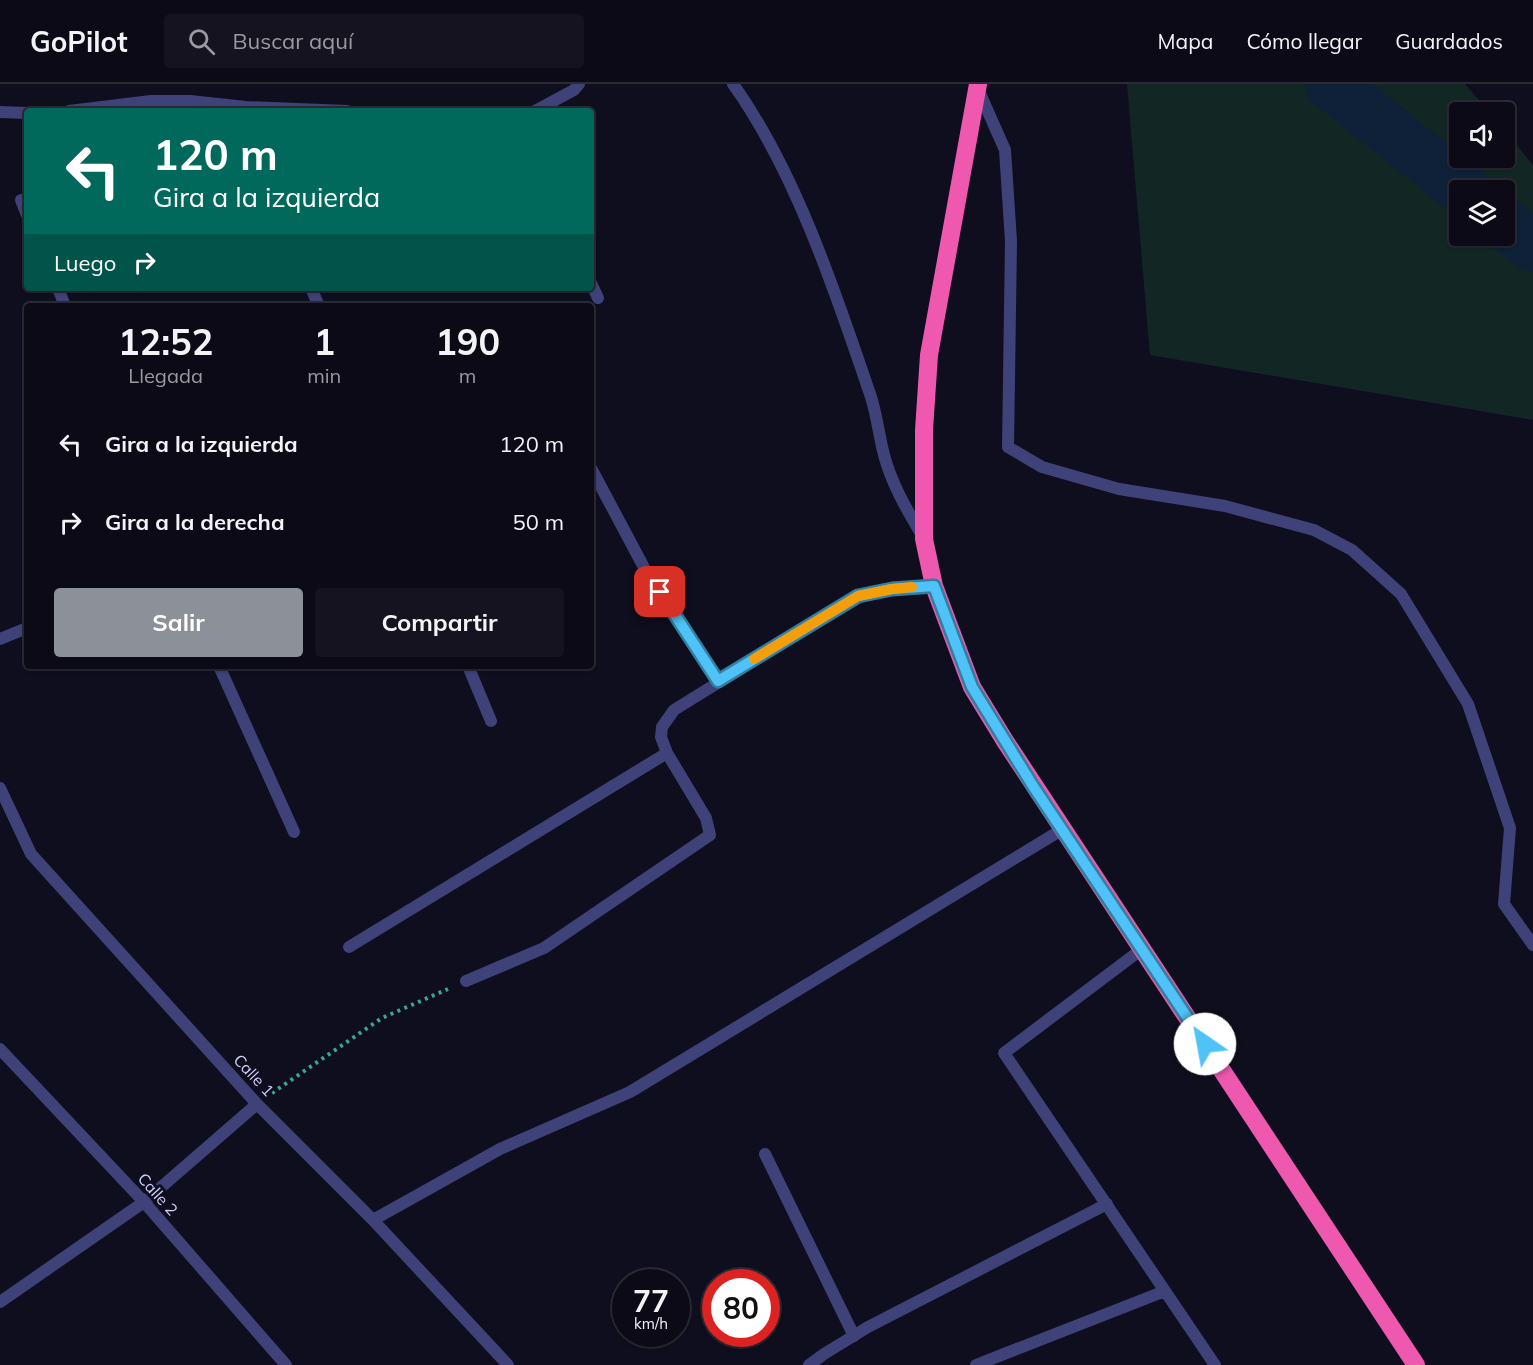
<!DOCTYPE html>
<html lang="es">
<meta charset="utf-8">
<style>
body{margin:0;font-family:Mulish,sans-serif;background:#14131f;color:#f1f3f6;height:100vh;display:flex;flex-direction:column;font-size:22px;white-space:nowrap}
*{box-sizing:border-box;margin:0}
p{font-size:20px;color:#9a9aa1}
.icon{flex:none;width:33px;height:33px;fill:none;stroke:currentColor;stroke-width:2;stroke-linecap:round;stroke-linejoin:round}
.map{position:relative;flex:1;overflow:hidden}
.sheet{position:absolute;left:24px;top:219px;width:570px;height:366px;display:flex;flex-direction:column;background:#0b0a16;border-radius:6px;box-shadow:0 2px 4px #0004,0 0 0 2px #2b2b35}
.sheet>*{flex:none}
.banner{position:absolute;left:24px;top:24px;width:570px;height:183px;border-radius:6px;box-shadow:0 2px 4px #0004,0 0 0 2px #2b2b35;background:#00695c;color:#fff;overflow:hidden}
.fabs{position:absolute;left:1449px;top:18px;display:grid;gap:12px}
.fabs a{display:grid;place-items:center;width:66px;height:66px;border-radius:6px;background:#0b0a16;box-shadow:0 2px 4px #0004,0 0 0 2px #2b2b35;font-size:30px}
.speed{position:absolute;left:612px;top:1185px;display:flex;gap:12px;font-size:30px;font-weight:700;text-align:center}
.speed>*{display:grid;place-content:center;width:78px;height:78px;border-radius:50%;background:#0b0a16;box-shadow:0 2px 4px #0004,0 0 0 2px #2b2b35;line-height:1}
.speed small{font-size:15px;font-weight:400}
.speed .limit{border:9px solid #d22;background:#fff;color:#111}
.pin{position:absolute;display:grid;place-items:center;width:51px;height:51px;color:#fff;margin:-26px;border-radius:12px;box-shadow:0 3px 9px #0006}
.me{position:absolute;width:66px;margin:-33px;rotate:327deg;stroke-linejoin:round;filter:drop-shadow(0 0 4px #0008)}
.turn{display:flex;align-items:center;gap:21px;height:126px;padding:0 30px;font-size:27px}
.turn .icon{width:78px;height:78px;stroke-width:2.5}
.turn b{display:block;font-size:42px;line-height:51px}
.then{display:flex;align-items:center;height:57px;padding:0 30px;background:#0003;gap:12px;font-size:22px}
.eta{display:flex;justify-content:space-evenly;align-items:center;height:102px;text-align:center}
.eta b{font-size:36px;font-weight:700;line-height:42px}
.action{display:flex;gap:12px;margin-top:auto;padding:12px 30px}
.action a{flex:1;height:69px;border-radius:6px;background:#8c9099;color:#fff;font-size:24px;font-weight:700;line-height:69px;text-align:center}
.action a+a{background:#14131f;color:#f1f3f6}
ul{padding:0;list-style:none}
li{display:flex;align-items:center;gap:18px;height:78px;padding:0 30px}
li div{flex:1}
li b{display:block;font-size:22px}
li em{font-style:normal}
header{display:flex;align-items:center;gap:36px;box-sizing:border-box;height:84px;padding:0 30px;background:#0b0a16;border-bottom:2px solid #2b2b35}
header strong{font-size:28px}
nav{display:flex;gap:33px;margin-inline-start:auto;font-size:21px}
.search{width:420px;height:54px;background:#14131f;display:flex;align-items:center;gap:15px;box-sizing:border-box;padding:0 21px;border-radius:6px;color:#9a9aa1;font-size:22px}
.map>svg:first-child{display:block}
.green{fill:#122724;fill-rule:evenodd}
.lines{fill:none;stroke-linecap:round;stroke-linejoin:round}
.river{stroke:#0e2138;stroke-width:52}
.path{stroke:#3aa593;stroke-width:4;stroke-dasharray:3 4.5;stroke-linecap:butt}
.street{stroke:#3e4278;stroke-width:12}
.highway{stroke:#ee58af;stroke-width:18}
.route-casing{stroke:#337fa1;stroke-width:15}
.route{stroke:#4fc3f7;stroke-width:10}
.slow{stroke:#f59e0b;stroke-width:10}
.labels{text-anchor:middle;stroke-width:6;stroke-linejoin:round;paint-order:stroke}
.street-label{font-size:16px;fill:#d1d0fa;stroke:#0f0e1e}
</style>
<header>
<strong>GoPilot</strong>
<div class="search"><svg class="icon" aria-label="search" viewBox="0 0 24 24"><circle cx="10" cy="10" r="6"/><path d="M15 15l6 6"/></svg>Buscar aquí</div>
<nav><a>Mapa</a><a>Cómo llegar</a><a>Guardados</a></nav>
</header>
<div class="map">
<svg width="1533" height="1281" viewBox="0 0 1533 1281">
<rect width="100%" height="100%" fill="#0f0e1e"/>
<path class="green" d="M 1127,0 L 1465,0 L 1489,28 L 1460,28 L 1460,74 L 1504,74 L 1505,47 L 1533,81 L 1533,336 L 1150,271 ZM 1460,106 L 1504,106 L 1504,152 L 1460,152 Z"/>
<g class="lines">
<path class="river" d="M 1331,0 L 1464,106
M 1504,139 L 1533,162"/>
<path class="path" d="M 272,1009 L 382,934 L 448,905"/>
<path class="street" d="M 733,0 C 796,88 836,210 871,313 C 877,332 879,352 884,371 C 892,401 907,426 923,453
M 978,5 L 1005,66 L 1011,157 L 1008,363 L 1042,383 L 1119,405 L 1225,422 L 1314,446 L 1352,466 L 1401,510 L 1468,620 L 1510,744 L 1504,820 L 1533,861
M 69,27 L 151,17 L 190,17 L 246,23 L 347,27
M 535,27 L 574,6 L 579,0
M 0,28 L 27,29
M 21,116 L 27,131
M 591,199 L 598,214
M 58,204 L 65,222
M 311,204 L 319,222
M 591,384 L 648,491 L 719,597
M 0,555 L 27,544
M 219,582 L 294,748
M 468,582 L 491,637
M 0,704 L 31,770 L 257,1020 L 373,1136 L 508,1281
M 349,863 L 667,669
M 1142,865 L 1004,969 L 1215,1281
M 466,897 L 544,864 L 710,751 L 706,734 L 667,669 L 661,653 L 662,643 L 674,626 L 858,512 L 892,505 L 934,502
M 0,965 L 144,1118 L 286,1281
M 765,1070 L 854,1252
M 373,1136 L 500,1065 L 630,1008 L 1063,745
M 0,1218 L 144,1118 L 257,1020
M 809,1281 L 824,1270 L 868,1243 L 1107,1120
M 976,1281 L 1165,1207"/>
<path class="highway" d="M 978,0 L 929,271 L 924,346 L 924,455 L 934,502 L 972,603 L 1005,657 L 1416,1281"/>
</g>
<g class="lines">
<defs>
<path id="route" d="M 660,508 L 718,597 L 858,512 L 892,505 L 934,502 L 972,603 L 1033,702 L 1205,960"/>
</defs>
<use href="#route" class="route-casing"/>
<use href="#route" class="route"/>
<path class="slow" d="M 754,575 L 858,512 L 892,505 L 912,503"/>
</g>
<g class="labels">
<g class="street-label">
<text transform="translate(254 991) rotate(47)" y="6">Calle 1</text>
<text transform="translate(158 1110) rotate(48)" y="6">Calle 2</text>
</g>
</g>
</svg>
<div class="fabs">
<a><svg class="icon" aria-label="sound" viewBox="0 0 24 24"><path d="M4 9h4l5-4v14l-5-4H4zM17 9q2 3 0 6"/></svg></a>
<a><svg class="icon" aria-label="layers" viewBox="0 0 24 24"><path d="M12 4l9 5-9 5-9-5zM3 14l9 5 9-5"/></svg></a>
</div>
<div class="speed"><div>77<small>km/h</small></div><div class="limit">80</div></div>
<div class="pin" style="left:660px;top:508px;background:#d93025"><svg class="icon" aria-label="arrive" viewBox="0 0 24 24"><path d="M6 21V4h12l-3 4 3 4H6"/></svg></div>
<svg class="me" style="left:1205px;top:960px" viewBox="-20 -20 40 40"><circle r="19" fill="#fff"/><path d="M0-13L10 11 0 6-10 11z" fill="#4fc3f7"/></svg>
<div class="banner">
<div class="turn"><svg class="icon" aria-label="left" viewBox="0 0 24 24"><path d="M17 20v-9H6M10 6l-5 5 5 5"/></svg><div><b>120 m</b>Gira a la izquierda</div></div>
<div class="then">Luego<svg class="icon" aria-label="right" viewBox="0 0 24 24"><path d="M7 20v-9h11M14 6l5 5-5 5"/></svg></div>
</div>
<section class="sheet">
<div class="eta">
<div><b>12:52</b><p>Llegada</p></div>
<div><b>1</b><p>min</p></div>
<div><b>190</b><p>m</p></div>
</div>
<ul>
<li><svg class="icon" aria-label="left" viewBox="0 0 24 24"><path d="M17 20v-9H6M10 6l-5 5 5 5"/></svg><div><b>Gira a la izquierda</b></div><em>120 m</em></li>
<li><svg class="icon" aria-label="right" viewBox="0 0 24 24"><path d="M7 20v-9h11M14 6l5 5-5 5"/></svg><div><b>Gira a la derecha</b></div><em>50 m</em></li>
</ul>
<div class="action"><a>Salir</a><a>Compartir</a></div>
</section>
</div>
